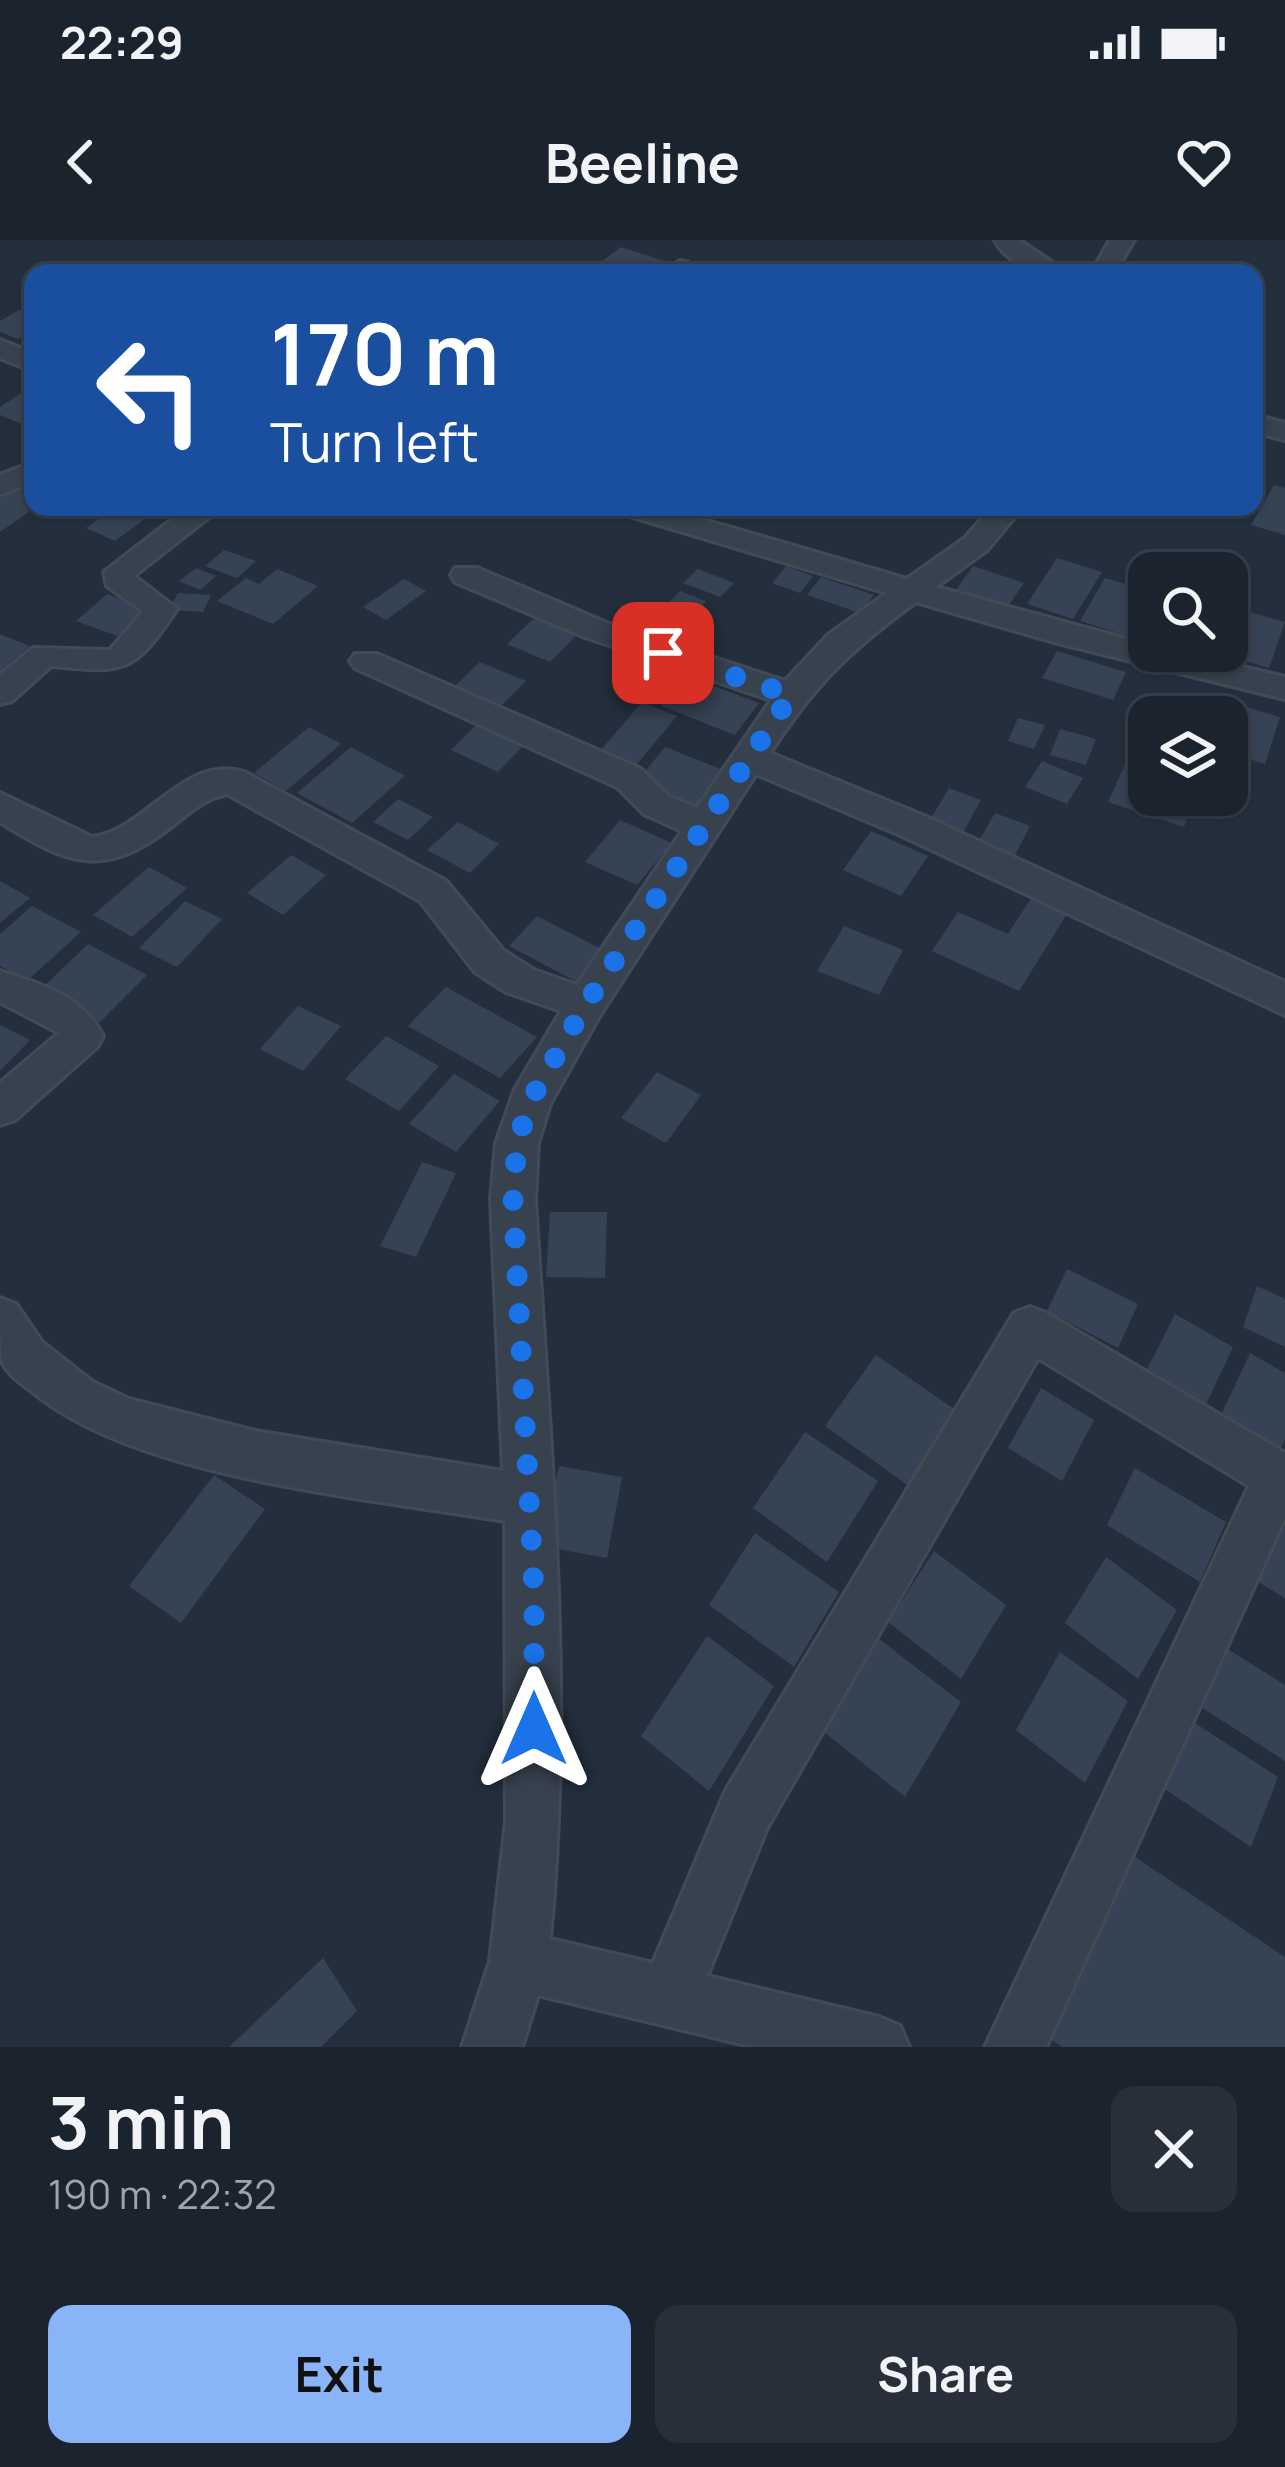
<!DOCTYPE html>
<meta charset="utf-8">
<style>
body{margin:0;font-family:Manrope,sans-serif;background:#282f3a;color:#f1f3f6;height:100vh;display:flex;flex-direction:column;font-size:45px;white-space:nowrap}
*{box-sizing:border-box;margin:0}
p{font-size:39px;color:#a0a4aa}
.icon{flex:none;width:66px;height:66px;fill:none;stroke:currentColor;stroke-width:2;stroke-linecap:round;stroke-linejoin:round}
.map{position:relative;height:1807px;overflow:hidden}
.panel{display:flex;flex-direction:column;background:#1b232e;flex:1}
.panel>*{flex:none}
.guide{position:absolute;left:24px;top:24px;width:1239px;height:252px;border-radius:24px;box-shadow:0 3px 9px #0004,0 0 0 3px #39404a;background:#1a4fa0;color:#fff;overflow:hidden}
.controls{position:absolute;left:1128px;top:312px;display:grid;gap:24px}
.controls a{display:grid;place-items:center;width:120px;height:120px;border-radius:24px;background:#1b232e;box-shadow:0 3px 9px #0004,0 0 0 3px #39404a;font-size:60px}
.pin{position:absolute;display:grid;place-items:center;width:102px;height:102px;color:#fff;margin:-51px;border-radius:24px;box-shadow:0 6px 18px #0006}
.me{position:absolute;width:132px;margin:-66px;rotate:0deg;stroke-linejoin:round;filter:drop-shadow(0 0 9px #0008)}
.turn{display:flex;align-items:center;gap:42px;height:252px;padding:0 48px;font-size:54px}
.turn .icon{width:156px;height:156px;stroke-width:2.5}
.turn b{display:block;font-size:84px;line-height:102px}
.round{display:grid;place-items:center;flex:none;width:126px;height:126px;border-radius:24px;background:#282f3a}
.overview{display:flex;align-items:center;justify-content:space-between;height:204px;padding:0 48px}
h1{font-size:72px;font-weight:700;line-height:90px}
.primary-button{display:flex;gap:24px;margin-top:auto;padding:24px 48px}
.primary-button a{flex:1;height:138px;border-radius:24px;background:#8ab4f8;color:#111;font-size:48px;font-weight:700;line-height:138px;text-align:center}
.primary-button a+a{background:#282f3a;color:#f1f3f6}
.status{display:flex;justify-content:space-between;align-items:center;height:84px;padding:0 60px;background:#1b232e;direction:ltr}
.status svg{height:33px;fill:currentColor}
header{display:flex;justify-content:space-between;align-items:center;height:156px;padding:0 48px;background:#1b232e;font-size:54px;font-weight:700}
.map>svg:first-child{display:block}
.building{fill:#364354}
.lines{fill:none;stroke-linecap:round;stroke-linejoin:round}
.minor-casing{stroke:#414a57;stroke-width:6}
.minor{fill:#38414e;fill-rule:evenodd}
.route{stroke:#1a73e8;stroke-width:21;stroke-dasharray:0 37.8}
</style>
<div class="status"><b>22:29</b><svg viewBox="0 0 49 12"><path d="M0 12V9h3v3zM5 12V6h3v6zM10 12V3h3v9zM15 12V0h3v12zM26 1h20v11H26zM47 4h2v5h-2z"/></svg></div>
<header><svg class="icon" aria-label="back" viewBox="0 0 24 24"><path d="M15 5l-7 7 7 7"/></svg>Beeline<svg class="icon" aria-label="heart" viewBox="0 0 24 24"><path d="M12 20l-8-8c-3-5 5-10 8-4 3-6 11-1 8 4z"/></svg></header>
<div class="map">
<svg width="1285" height="1807" viewBox="0 0 1285 1807">
<rect width="100%" height="100%" fill="#242f3e"/>
<path class="building" d="M 621,7 L 677,25 L 667,33 L 635,33 L 601,22 Z
M 19,70 L 33,75 L 33,91 L 18,99 L 0,92 L 0,81 Z
M 33,146 L 33,180 L 25,185 L 0,175 L 0,167 Z
M 26,242 L 33,245 L 33,269 L 0,292 L 0,259 Z
M 1274,245 L 1285,248 L 1285,295 L 1251,285 Z
M 115,267 L 145,279 L 115,301 L 86,288 Z
M 224,310 L 256,321 L 237,338 L 205,326 Z
M 1057,318 L 1102,332 L 1073,379 L 1027,364 Z
M 786,326 L 813,336 L 800,353 L 772,343 Z
M 973,326 L 1024,343 L 1007,368 L 956,350 Z
M 196,328 L 216,336 L 200,350 L 179,341 Z
M 277,329 L 318,346 L 273,384 L 217,361 L 246,338 L 259,344 Z
M 698,329 L 734,343 L 720,357 L 683,343 Z
M 821,337 L 874,355 L 860,373 L 807,355 Z
M 1105,338 L 1149,351 L 1149,364 L 1131,397 L 1080,381 Z
M 404,339 L 426,351 L 386,380 L 363,367 Z
M 680,351 L 706,361 L 682,386 L 656,376 Z
M 178,353 L 211,355 L 203,372 L 169,370 Z
M 107,354 L 147,368 L 117,396 L 76,381 Z
M 1239,369 L 1285,382 L 1269,428 L 1215,412 L 1227,411 L 1227,396 Z
M 536,376 L 578,394 L 550,422 L 507,404 Z
M 0,394 L 30,406 L 0,431 Z
M 1057,411 L 1126,432 L 1113,460 L 1042,438 Z
M 480,422 L 526,441 L 500,467 L 453,448 Z
M 687,436 L 759,463 L 735,495 L 661,466 Z
M 642,462 L 677,476 L 632,530 L 596,516 Z
M 1232,463 L 1280,477 L 1265,524 L 1227,512 Z
M 1018,478 L 1045,485 L 1034,509 L 1008,501 Z
M 477,484 L 524,505 L 498,532 L 451,510 Z
M 309,487 L 341,504 L 286,551 L 254,533 Z
M 1060,489 L 1096,499 L 1086,525 L 1050,515 Z
M 1138,496 L 1149,499 L 1149,555 L 1196,555 L 1184,587 L 1108,562 Z
M 351,507 L 405,536 L 352,583 L 297,553 Z
M 665,507 L 723,530 L 696,565 L 637,541 Z
M 1042,521 L 1083,538 L 1067,564 L 1025,547 Z
M 949,548 L 981,560 L 960,598 L 927,585 Z
M 398,559 L 433,577 L 408,600 L 373,582 Z
M 995,573 L 1030,586 L 1010,625 L 973,611 Z
M 620,580 L 672,603 L 637,645 L 585,622 Z
M 458,582 L 499,604 L 470,633 L 427,610 Z
M 871,591 L 928,616 L 901,656 L 843,630 Z
M 291,615 L 326,635 L 283,675 L 247,653 Z
M 149,627 L 187,648 L 132,697 L 93,675 Z
M 0,641 L 30,658 L 0,683 Z
M 1031,658 L 1067,674 L 1019,751 L 932,711 L 958,672 L 1008,694 Z
M 185,661 L 222,679 L 177,727 L 139,708 Z
M 32,666 L 81,692 L 27,741 L 0,726 L 0,694 Z
M 537,676 L 609,713 L 581,744 L 509,706 Z
M 844,686 L 903,710 L 879,755 L 817,731 Z
M 88,704 L 147,735 L 98,784 L 39,751 Z
M 446,747 L 537,797 L 500,838 L 408,786 Z
M 298,766 L 341,786 L 303,831 L 260,809 Z
M 0,785 L 30,800 L 0,831 Z
M 386,796 L 439,826 L 399,871 L 345,839 Z
M 657,832 L 701,855 L 666,903 L 621,878 Z
M 454,834 L 500,861 L 456,912 L 409,884 Z
M 422,922 L 456,933 L 416,1017 L 380,1006 Z
M 550,972 L 607,972 L 605,1038 L 546,1037 Z
M 1067,1029 L 1138,1064 L 1118,1108 L 1047,1071 Z
M 1257,1046 L 1285,1059 L 1285,1107 L 1243,1087 Z
M 1175,1074 L 1233,1107 L 1203,1171 L 1143,1137 Z
M 1250,1113 L 1285,1133 L 1285,1199 L 1280,1211 L 1220,1177 Z
M 876,1115 L 960,1173 L 910,1247 L 825,1186 Z
M 1041,1148 L 1094,1180 L 1062,1241 L 1008,1208 Z
M 805,1192 L 878,1241 L 827,1322 L 753,1268 Z
M 559,1226 L 622,1237 L 607,1318 L 541,1306 Z
M 1135,1228 L 1226,1282 L 1200,1342 L 1107,1285 Z
M 214,1235 L 265,1269 L 181,1383 L 129,1346 Z
M 1276,1281 L 1285,1287 L 1285,1358 L 1253,1339 Z
M 755,1293 L 839,1352 L 794,1427 L 709,1365 Z
M 934,1311 L 1006,1365 L 961,1439 L 888,1382 Z
M 1106,1317 L 1177,1370 L 1138,1439 L 1065,1383 Z
M 874,1395 L 961,1462 L 905,1557 L 817,1486 Z
M 707,1396 L 774,1446 L 709,1551 L 641,1496 Z
M 1226,1408 L 1285,1445 L 1285,1521 L 1201,1467 Z
M 1060,1412 L 1128,1461 L 1085,1543 L 1016,1490 Z
M 1187,1478 L 1278,1537 L 1251,1607 L 1159,1545 Z
M 1120,1607 L 1285,1717 L 1285,1807 L 1062,1807 L 1045,1795 Z
M 323,1718 L 357,1771 L 321,1807 L 229,1807 Z"/>
<g class="lines">
<defs>
<path id="minor" d="M 995,0 L 1019,0 L 1068,33 C 1042,33 1008,27 995,0 Z
M 1110,0 L 1134,0 L 1115,33 L 1091,33 Z
M 680,21 L 689,23 L 689,33 L 660,33 Z
M 0,100 L 33,113 L 33,131 L 0,118 Z
M 1254,175 L 1285,183 L 1285,200 L 1254,192 Z
M 33,222 L 33,241 L 0,255 L 0,235 Z
M 188,267 L 222,267 L 134,336 L 177,369 C 133,434 126,433 51,426 L 12,461 L 0,464 L 0,435 L 33,408 L 110,410 L 143,371 L 107,346 L 104,332 Z
M 614,267 L 660,267 L 907,339 L 965,298 L 992,267 L 1023,267 L 987,310 L 936,347 L 1149,405 L 1149,411 L 1176,411 L 1285,437 L 1285,459 L 1054,402 L 916,362 C 850,410 815,444 770,513 L 924,576 L 1285,742 L 1285,775 L 898,594 L 756,534 L 600,775 L 550,864 L 538,903 L 535,959 C 550,1206 574,1453 550,1699 L 653,1723 L 726,1550 L 1014,1073 L 1030,1067 L 1046,1073 L 1285,1213 L 1285,1278 L 1046,1807 L 985,1807 L 1249,1246 L 1038,1118 L 767,1588 L 707,1736 L 879,1777 L 900,1786 L 909,1807 L 754,1807 L 538,1755 L 522,1807 L 462,1807 L 490,1721 L 506,1581 L 505,1281 C 370,1258 139,1239 34,1153 C 23,1144 7,1135 2,1121 C 0,1105 0,1076 0,1058 L 16,1064 L 42,1102 L 93,1142 L 129,1159 L 255,1191 L 503,1231 L 491,959 L 496,903 L 515,849 L 561,771 L 506,752 L 475,732 L 420,661 L 227,554 C 205,558 188,574 171,587 C 103,640 67,624 0,582 L 0,553 L 92,597 C 147,590 183,514 244,532 L 446,641 L 503,710 L 534,730 L 577,745 L 682,591 L 644,574 L 617,547 L 355,428 L 350,421 L 355,414 L 377,414 L 641,529 L 668,556 L 697,568 L 771,460 L 585,397 L 455,342 L 451,335 L 455,328 L 477,328 L 607,383 L 785,441 L 828,395 L 887,353 L 619,273 Z
M 0,731 C 41,744 82,755 103,796 L 97,807 L 15,880 L 0,885 L 0,843 L 59,793 L 0,762 Z"/>
</defs>
<use href="#minor" class="minor-casing"/>
<use href="#minor" class="minor"/>
</g>
<g class="lines">
<path class="route" d="M 534,1489 L 534,1351 L 513,958 L 517,903 L 530,861 L 586,764 L 791,455 L 663,413"/>
</g>
</svg>
<div class="controls">
<a><svg class="icon" aria-label="search" viewBox="0 0 24 24"><circle cx="10" cy="10" r="6"/><path d="M15 15l6 6"/></svg></a>
<a><svg class="icon" aria-label="layers" viewBox="0 0 24 24"><path d="M12 4l9 5-9 5-9-5zM3 14l9 5 9-5"/></svg></a>
</div>
<div class="pin" style="left:663px;top:413px;background:#d93025"><svg class="icon" aria-label="arrive" viewBox="0 0 24 24"><path d="M6 21V4h12l-3 4 3 4H6"/></svg></div>
<svg class="me" style="left:534px;top:1489px" viewBox="-20 -20 40 40"><path d="M0-17L14 15 0 8-14 15z" fill="#1a73e8" stroke="#fff" stroke-width="4"/></svg>
<div class="guide">
<div class="turn"><svg class="icon" aria-label="left" viewBox="0 0 24 24"><path d="M17 20v-9H6M10 6l-5 5 5 5"/></svg><div><b>170 m</b>Turn left</div></div>
</div>
</div>
<section class="panel">
<div class="overview"><div><h1>3 min</h1><p>190 m · 22:32</p></div><a class="round"><svg class="icon" aria-label="close" viewBox="0 0 24 24"><path d="M6 6l12 12M18 6L6 18"/></svg></a></div>
<div class="primary-button"><a>Exit</a><a>Share</a></div>
</section>
